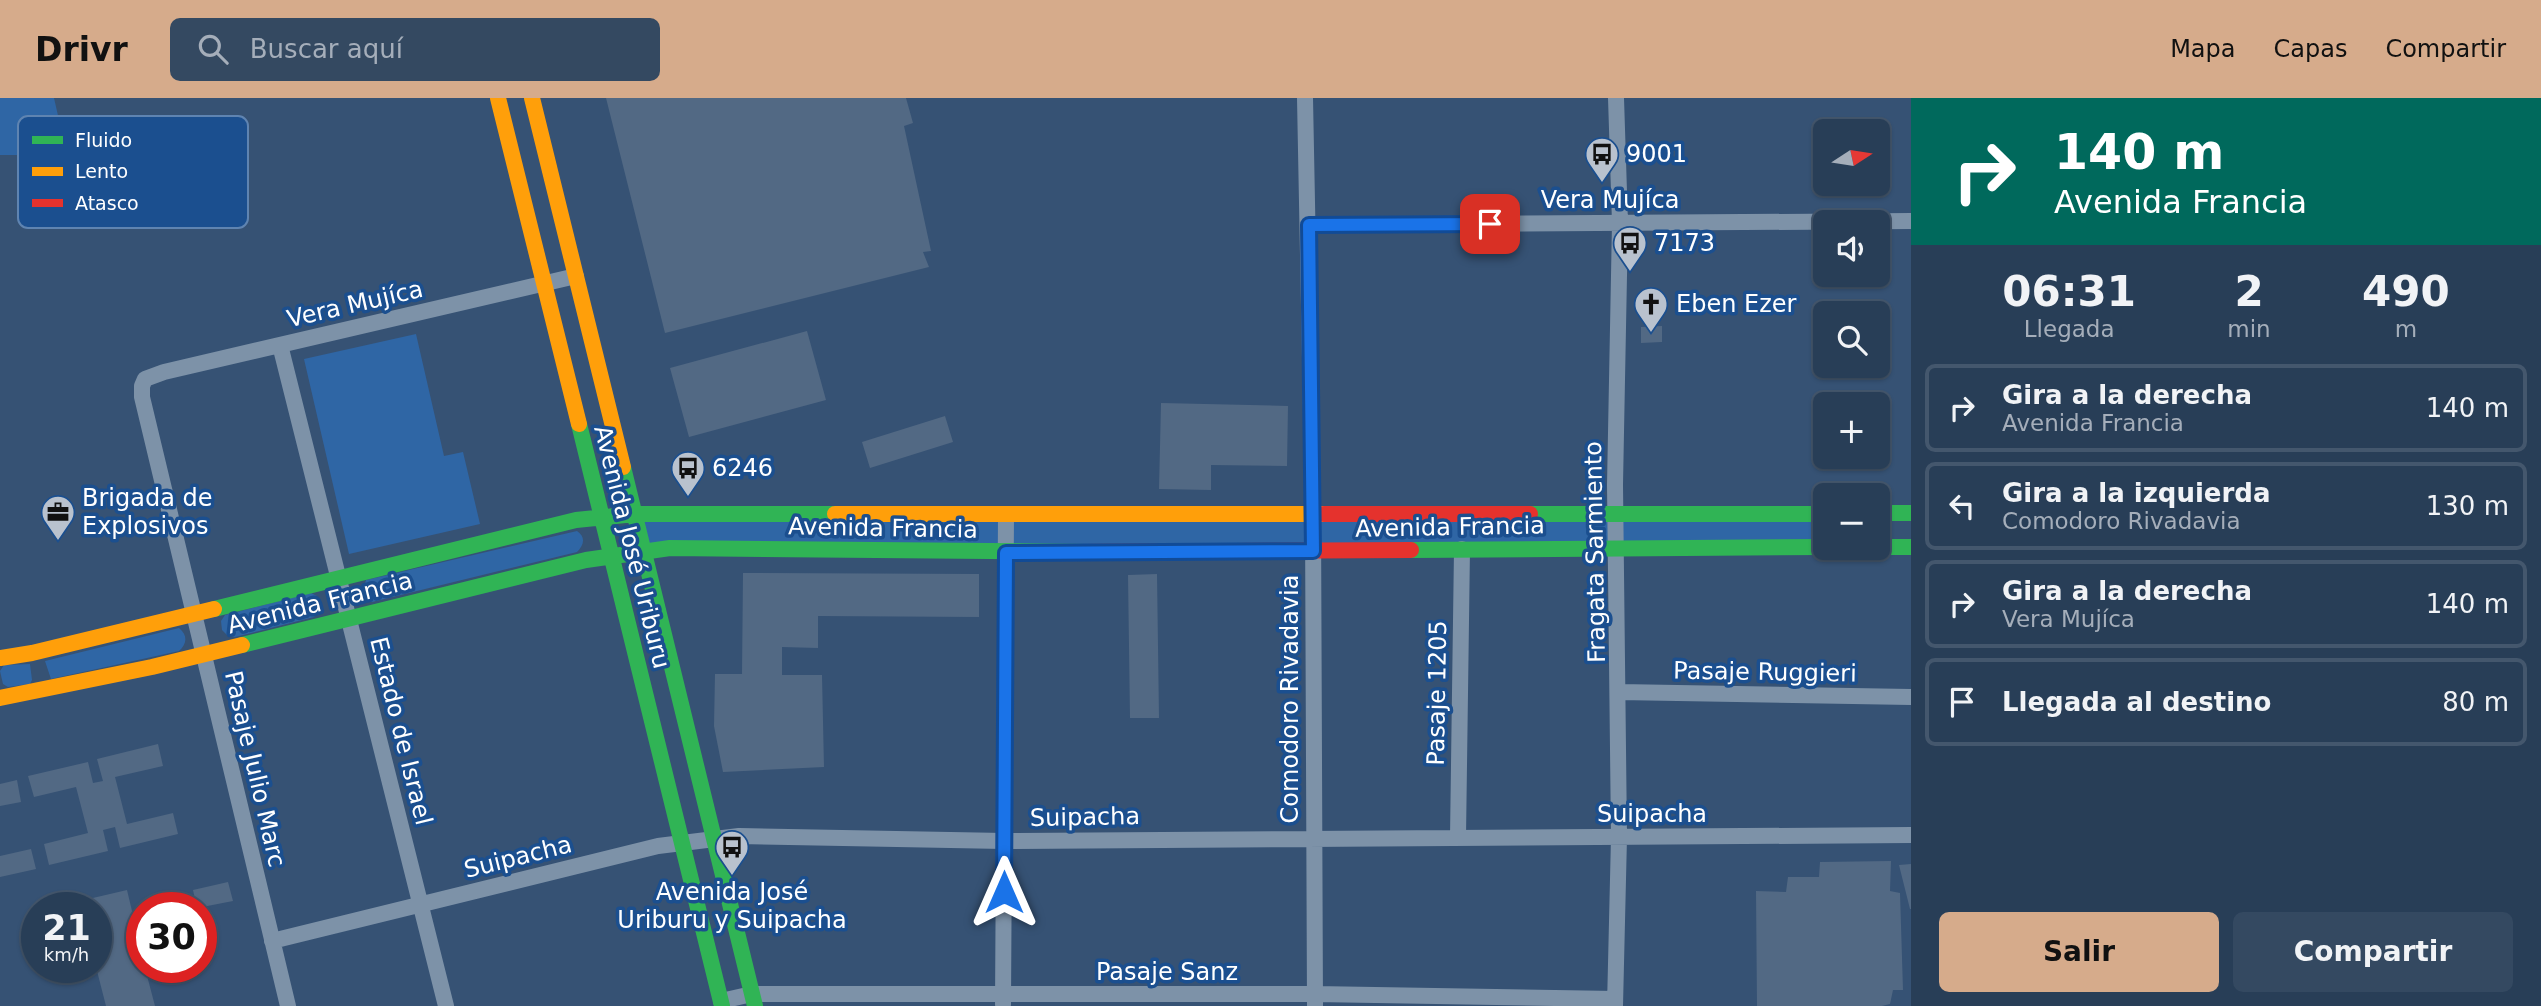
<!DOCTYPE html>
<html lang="es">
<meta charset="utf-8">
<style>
body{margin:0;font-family:"DejaVu Sans",sans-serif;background:#344961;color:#f1f3f6;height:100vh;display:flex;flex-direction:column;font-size:26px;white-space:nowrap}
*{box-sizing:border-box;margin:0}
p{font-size:23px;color:#a5aeba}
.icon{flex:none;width:38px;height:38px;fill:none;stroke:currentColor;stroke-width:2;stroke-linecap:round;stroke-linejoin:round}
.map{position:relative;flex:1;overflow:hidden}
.drawer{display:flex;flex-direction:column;background:#283e57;width:630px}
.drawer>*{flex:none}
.top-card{background:#00695c;color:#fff;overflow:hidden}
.needle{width:46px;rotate:78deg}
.buttons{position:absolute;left:1813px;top:21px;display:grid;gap:14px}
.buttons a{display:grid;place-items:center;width:77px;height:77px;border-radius:10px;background:#283e57;box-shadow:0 2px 5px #0004,0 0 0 2px #44576d;font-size:35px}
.speed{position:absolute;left:21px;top:794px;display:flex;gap:14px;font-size:35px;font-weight:700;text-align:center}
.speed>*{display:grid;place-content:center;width:91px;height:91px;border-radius:50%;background:#283e57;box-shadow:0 2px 5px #0004,0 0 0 2px #44576d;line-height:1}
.speed small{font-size:18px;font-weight:400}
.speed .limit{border:10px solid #d22;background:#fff;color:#111}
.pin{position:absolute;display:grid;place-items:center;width:60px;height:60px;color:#fff;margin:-30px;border-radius:14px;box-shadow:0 4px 10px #0006}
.me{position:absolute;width:77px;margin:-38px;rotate:0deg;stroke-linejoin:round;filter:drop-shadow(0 0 5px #0008)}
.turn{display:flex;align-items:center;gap:24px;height:147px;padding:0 28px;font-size:32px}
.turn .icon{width:91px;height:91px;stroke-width:2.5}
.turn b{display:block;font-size:49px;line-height:60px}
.eta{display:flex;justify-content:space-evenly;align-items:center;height:119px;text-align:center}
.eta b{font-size:42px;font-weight:700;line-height:49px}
.primary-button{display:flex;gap:14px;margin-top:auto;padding:14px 28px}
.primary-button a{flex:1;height:80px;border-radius:10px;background:#d6ab8b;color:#111;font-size:28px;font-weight:700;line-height:80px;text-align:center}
.primary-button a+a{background:#344961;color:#f1f3f6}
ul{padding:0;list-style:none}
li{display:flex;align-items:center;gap:21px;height:88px;margin:0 14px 10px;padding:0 14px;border:4px solid #44576d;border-radius:10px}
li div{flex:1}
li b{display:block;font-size:26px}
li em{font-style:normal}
header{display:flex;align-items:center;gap:42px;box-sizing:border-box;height:98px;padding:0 35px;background:#d6ab8b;color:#111}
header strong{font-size:33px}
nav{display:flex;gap:38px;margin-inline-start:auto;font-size:24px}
.search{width:490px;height:63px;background:#344961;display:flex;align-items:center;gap:18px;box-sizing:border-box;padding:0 24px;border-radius:10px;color:#a5aeba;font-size:26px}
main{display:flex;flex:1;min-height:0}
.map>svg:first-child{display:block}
.green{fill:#2f66a5}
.building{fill:#526984}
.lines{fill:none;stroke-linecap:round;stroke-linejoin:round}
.street{stroke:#7d92a8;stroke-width:16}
.fast{stroke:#30b455;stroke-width:16}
.slow{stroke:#ff9f0a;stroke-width:16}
.jam{stroke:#e5322d;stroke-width:16}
.route-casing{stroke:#114b97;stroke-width:18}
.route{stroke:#1a73e8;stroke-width:12}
.labels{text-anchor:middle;stroke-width:7;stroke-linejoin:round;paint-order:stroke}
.poi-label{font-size:24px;fill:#fff;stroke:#1b4f8f;text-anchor:start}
.street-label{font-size:24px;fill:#fff;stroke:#1b4f8f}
.key{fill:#1b4f8f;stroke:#5f84b1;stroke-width:2}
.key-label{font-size:19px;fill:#fff}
</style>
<header>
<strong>Drivr</strong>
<div class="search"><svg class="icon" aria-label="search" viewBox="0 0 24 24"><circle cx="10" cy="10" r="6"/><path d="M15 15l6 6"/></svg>Buscar aquí</div>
<nav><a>Mapa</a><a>Capas</a><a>Compartir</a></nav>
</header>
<main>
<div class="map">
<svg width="1911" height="908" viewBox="0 0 1911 908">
<rect width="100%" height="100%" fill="#365274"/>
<path class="green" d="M 0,0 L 54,0 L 67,57 L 0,57 Z
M 416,236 L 444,358 L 463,354 L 480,426 L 349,456 L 304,261 Z
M 635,416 L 1825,416 L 1825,449 L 644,453 Z
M 577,433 C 586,439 584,447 577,454 L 372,504 L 365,501 L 362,495 L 366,482 Z
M 311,495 L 317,498 L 320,512 L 314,519 L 235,539 L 228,538 L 222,532 L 221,523 L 225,517 Z
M 179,530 C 188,537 187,546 179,553 L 51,581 L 45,563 Z
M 30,566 L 32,582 L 30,586 L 8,589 L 3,586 L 0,573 L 4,567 Z"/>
<path class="building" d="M 606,0 L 906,0 L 913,25 L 904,28 L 931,153 L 923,154 L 929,169 L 665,235 Z
M 1662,228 L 1662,244 L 1641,245 L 1641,229 Z
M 807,233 L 826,302 L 689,339 L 670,270 Z
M 1161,305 L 1288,308 L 1287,368 L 1211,367 L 1211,392 L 1159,391 Z
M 945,318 L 953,344 L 870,370 L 862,344 Z
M 743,475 L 979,476 L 979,519 L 818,518 L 818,550 L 782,549 L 782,577 L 822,577 L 824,669 L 723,674 L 714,628 L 715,576 L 742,576 Z
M 1157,476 L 1159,620 L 1130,620 L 1128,477 Z
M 158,646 L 163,668 L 115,679 L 127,726 L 173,715 L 178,736 L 120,750 L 115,729 L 103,732 L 108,753 L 49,767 L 44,746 L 88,735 L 76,689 L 34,699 L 28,678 L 88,664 L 93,685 L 103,683 L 97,661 Z
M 17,682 L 21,704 L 0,708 L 0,686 Z
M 31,751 L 36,771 L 0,779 L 0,758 Z
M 1891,763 L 1890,793 L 1900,795 L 1903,892 L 1893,892 L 1890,906 L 1882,908 L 1757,908 L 1756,793 L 1786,794 L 1788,779 L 1819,779 L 1820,764 Z
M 1911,766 L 1911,811 L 1910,811 L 1899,767 Z
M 228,784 L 233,803 L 197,810 L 193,792 Z
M 127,792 L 142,855 L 142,870 L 145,870 L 155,908 L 106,908 L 96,869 L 96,810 L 82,810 L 80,803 Z
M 181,794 L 184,810 L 175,810 L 172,795 Z"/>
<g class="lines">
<path class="street" d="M 1305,0 L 1313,417 L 1315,908
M 1309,127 L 1911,123
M 280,247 L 446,908
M 1619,594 L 1911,599
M 1458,739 L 1462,451
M 272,843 L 658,748 L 739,738 L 1004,743 L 1911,737
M 721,903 L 752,896 L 1315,896 L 1615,901
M 1003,906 L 1006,417
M 288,908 L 142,299 L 142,288 L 145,281 L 164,274 L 576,178
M 1615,908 L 1619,739 L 1615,387 L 1620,125 L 1616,0"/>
<path class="fast" d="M 579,326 L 722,908
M 623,369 L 755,908
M 1878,415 L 1911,415
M 1530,416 L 1825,416
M 1878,449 L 1911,449
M 1411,452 L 1825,449
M 214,511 L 576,422 L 635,416 L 835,416
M 242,547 L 586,462 L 670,450 L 1085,454"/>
<path class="slow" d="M 498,0 L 579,326
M 532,0 L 623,369
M 835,416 L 1324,416
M 0,560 L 32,555 L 214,511
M 0,600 L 152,569 L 242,547"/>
<path class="jam" d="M 1324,416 L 1530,416
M 1085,454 L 1411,452"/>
</g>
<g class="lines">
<defs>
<path id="route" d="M 1004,794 L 1006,455 L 1313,453 L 1309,127 L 1490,126"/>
</defs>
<use href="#route" class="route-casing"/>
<use href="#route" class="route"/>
</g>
<defs>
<symbol id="bus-pin" viewBox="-11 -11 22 30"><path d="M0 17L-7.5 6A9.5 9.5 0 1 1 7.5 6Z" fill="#b9c2ce" stroke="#1b4f8f"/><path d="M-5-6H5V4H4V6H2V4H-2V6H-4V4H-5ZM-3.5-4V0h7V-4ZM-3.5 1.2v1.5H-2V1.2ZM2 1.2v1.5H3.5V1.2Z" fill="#111"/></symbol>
<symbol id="church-pin" viewBox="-11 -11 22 30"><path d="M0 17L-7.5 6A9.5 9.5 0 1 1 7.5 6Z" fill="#b9c2ce" stroke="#1b4f8f"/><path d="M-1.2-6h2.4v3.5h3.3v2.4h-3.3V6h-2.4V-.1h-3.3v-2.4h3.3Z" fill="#111"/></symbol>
<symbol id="office-pin" viewBox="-11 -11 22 30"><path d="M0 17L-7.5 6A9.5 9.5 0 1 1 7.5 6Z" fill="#b9c2ce" stroke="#1b4f8f"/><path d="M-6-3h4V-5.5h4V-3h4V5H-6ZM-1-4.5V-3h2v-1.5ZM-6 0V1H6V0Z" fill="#111"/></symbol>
</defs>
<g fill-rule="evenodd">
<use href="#bus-pin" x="1583" y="37" width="38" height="52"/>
<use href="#bus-pin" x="1611" y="126" width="38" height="52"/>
<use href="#church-pin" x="1632" y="187" width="38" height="52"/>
<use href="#bus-pin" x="669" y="351" width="38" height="52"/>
<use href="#office-pin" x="39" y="395" width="38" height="52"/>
<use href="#bus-pin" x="713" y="730" width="38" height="52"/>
</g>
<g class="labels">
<g class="poi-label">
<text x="1626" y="64">9001</text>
<text x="1654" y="153">7173</text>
<text x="1676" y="214">Eben Ezer</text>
<text x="712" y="378">6246</text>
<text x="82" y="408">Brigada de<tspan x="82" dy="28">Explosivos</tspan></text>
<text x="732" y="802" text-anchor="middle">Avenida José<tspan x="732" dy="28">Uriburu y Suipacha</tspan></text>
</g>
<g class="street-label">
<text x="1610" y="110">Vera Mujíca</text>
<text transform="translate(355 206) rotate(-13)" y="8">Vera Mujíca</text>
<text transform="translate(1450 429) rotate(-1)" y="8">Avenida Francia</text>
<text transform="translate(883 430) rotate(1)" y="8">Avenida Francia</text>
<text transform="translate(632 449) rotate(76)" y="8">Avenida José Uriburu</text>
<text transform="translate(1595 454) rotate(-91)" y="8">Fragata Sarmiento</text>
<text transform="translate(320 505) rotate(-14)" y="8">Avenida Francia</text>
<text transform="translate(1765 574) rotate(1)" y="8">Pasaje Ruggieri</text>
<text transform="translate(1437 595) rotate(-89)" y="8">Pasaje 1205</text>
<text transform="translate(1290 601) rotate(-90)" y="8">Comodoro Rivadavia</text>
<text transform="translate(401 633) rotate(76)" y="8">Estado de Israel</text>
<text transform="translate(255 671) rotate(77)" y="8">Pasaje Julio Marc</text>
<text x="1652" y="724">Suipacha</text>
<text transform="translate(1085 719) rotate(-1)" y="8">Suipacha</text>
<text transform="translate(518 759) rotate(-14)" y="8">Suipacha</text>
<text x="1167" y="882">Pasaje Sanz</text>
</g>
</g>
<rect x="18" y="18" width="230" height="112" rx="10" class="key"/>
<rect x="32" y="38" width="31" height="8" fill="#30b455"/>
<rect x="32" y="69" width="31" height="9" fill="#ff9f0a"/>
<rect x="32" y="101" width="31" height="8" fill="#e5322d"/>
<g class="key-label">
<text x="75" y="49">Fluido</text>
<text x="75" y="80">Lento</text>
<text x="75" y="112">Atasco</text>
</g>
</svg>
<div class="buttons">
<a><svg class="needle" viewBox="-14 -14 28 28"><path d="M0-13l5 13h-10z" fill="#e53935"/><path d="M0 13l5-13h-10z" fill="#a5aeba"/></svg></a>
<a><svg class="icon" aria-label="sound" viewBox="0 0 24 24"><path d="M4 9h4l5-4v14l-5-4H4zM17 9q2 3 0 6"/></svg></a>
<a><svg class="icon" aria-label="search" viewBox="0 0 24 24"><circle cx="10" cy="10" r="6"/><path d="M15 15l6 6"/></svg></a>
<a>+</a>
<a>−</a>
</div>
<div class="speed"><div>21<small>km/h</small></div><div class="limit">30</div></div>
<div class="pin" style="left:1490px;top:126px;background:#d93025"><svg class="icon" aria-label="arrive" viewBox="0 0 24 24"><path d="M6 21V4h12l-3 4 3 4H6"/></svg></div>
<svg class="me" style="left:1004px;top:794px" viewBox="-20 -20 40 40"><path d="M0-17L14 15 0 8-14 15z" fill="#1a73e8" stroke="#fff" stroke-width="4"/></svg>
</div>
<section class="drawer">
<div class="top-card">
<div class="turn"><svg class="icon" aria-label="right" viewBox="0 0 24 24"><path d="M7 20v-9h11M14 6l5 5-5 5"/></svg><div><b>140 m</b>Avenida Francia</div></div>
</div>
<div class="eta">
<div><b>06:31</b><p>Llegada</p></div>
<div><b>2</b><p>min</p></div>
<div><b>490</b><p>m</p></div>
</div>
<ul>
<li><svg class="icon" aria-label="right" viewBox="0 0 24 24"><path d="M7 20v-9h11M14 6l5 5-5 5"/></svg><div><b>Gira a la derecha</b><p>Avenida Francia</p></div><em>140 m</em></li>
<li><svg class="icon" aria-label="left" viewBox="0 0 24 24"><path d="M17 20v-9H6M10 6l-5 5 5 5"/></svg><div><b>Gira a la izquierda</b><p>Comodoro Rivadavia</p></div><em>130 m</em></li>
<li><svg class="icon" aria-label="right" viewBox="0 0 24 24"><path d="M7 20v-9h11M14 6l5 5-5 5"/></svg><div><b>Gira a la derecha</b><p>Vera Mujíca</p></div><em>140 m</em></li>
<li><svg class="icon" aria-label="arrive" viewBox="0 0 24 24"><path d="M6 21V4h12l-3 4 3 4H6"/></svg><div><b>Llegada al destino</b></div><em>80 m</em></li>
</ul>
<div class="primary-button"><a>Salir</a><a>Compartir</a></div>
</section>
</main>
